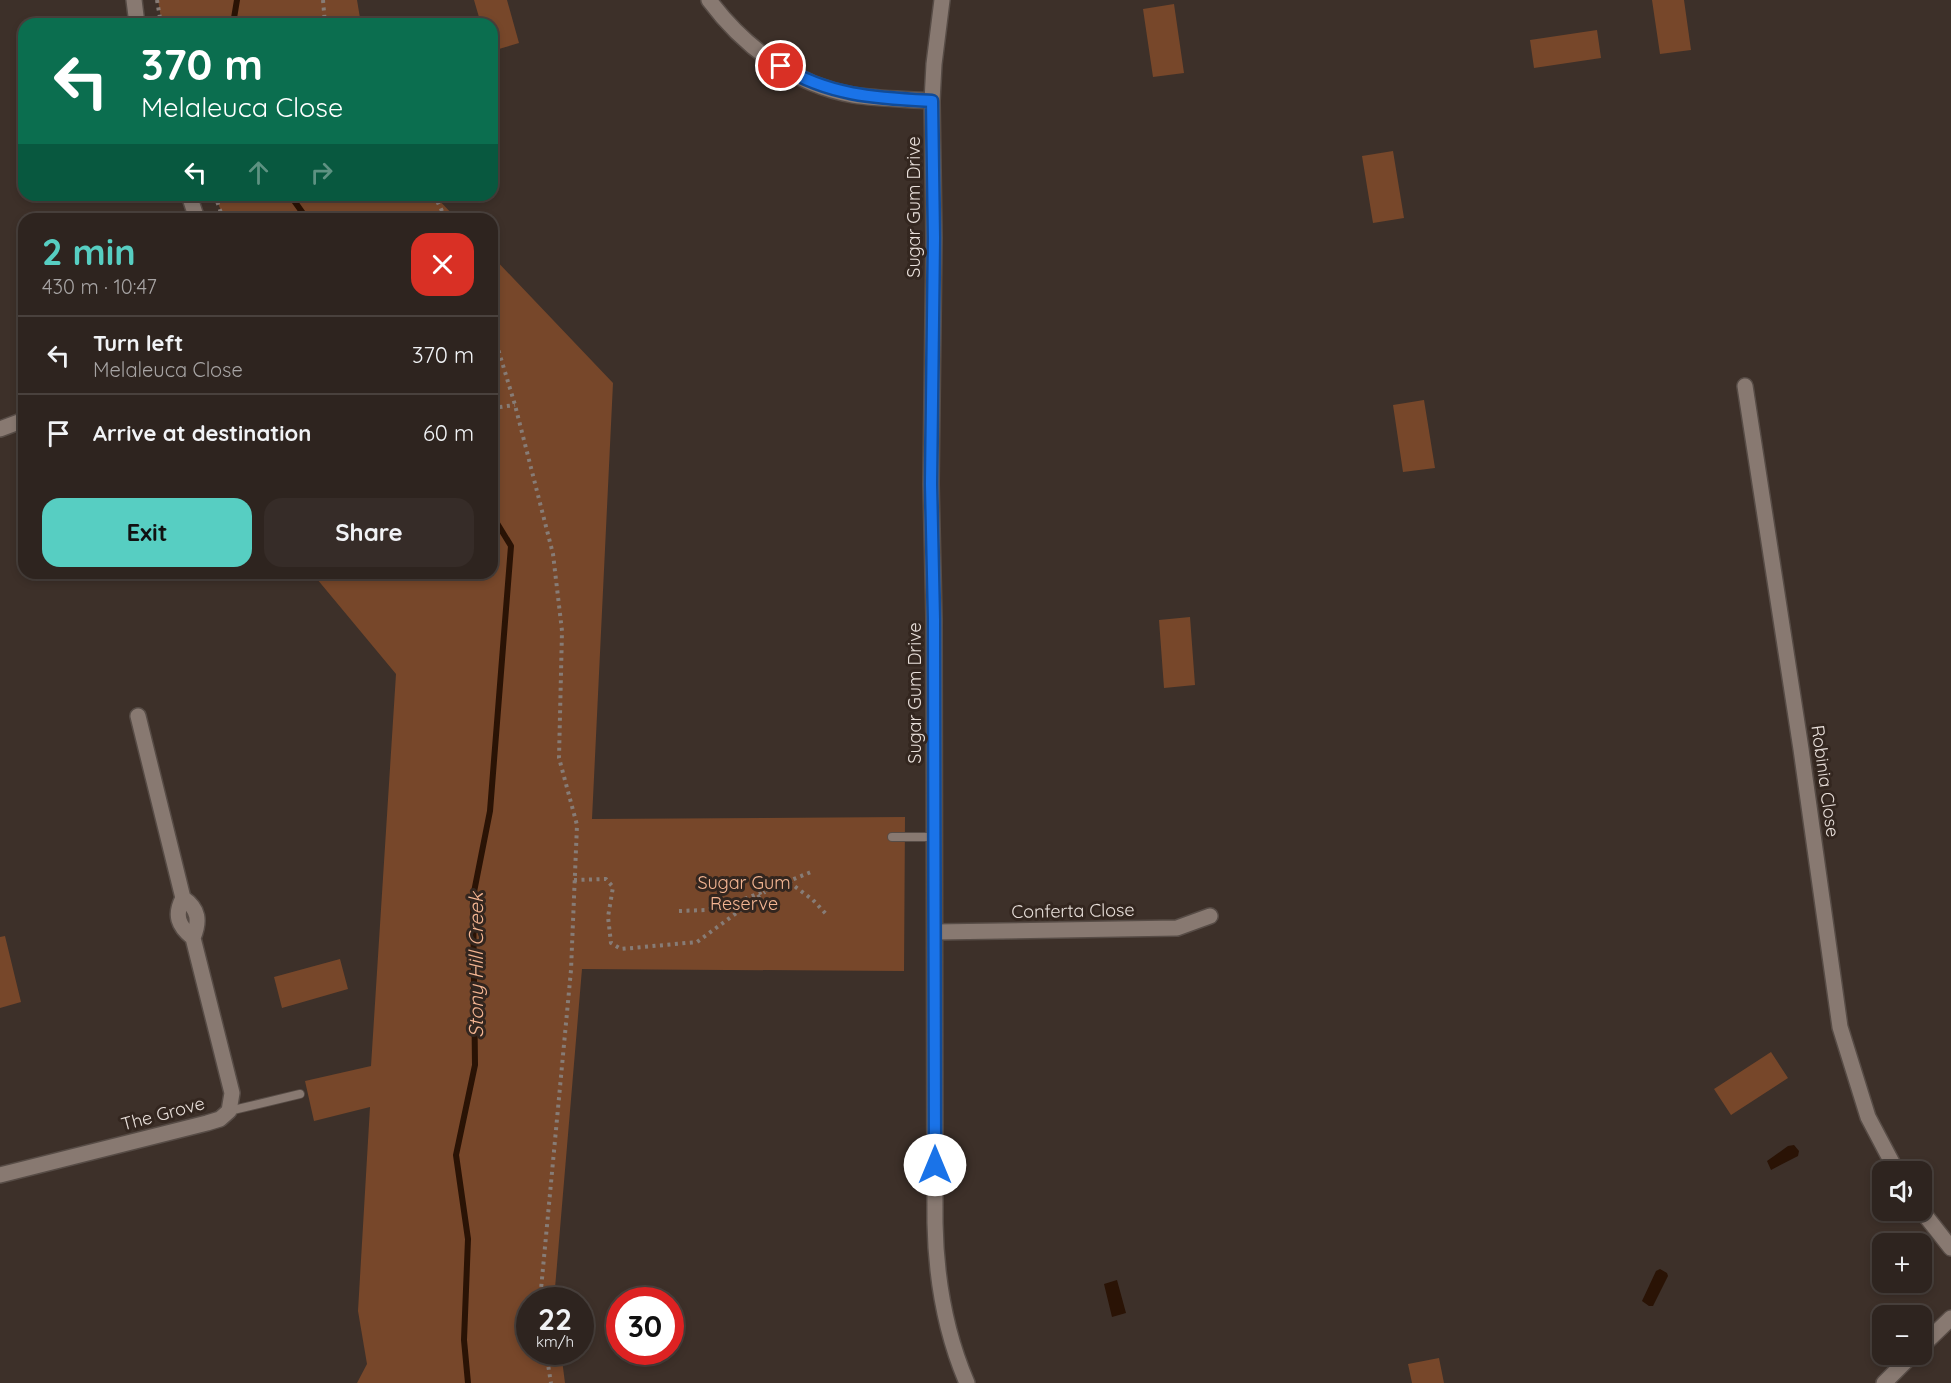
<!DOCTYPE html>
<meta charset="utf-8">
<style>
body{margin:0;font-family:Quicksand,sans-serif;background:#362c28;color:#f1f3f6;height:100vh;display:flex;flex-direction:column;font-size:22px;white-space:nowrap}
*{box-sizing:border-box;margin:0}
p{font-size:20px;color:#a7a4a4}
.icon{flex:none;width:33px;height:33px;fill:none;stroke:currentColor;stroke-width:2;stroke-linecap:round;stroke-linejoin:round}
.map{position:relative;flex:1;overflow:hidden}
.panel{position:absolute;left:18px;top:213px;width:480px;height:366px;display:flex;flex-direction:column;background:#2e241f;border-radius:18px;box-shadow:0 3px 9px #0003,0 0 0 2px #49413d}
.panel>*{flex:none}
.banner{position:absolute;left:18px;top:18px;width:480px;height:183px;border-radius:18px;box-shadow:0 3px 9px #0003,0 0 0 2px #49413d;background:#0b6e4f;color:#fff;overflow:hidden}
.controls{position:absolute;left:1872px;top:1161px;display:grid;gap:12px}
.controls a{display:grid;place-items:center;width:60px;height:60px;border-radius:12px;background:#2e241f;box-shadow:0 3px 9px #0003,0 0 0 2px #49413d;font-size:30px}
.speed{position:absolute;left:516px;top:1287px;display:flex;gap:12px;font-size:30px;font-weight:700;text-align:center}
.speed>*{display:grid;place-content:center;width:78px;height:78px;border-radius:50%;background:#2e241f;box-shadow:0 3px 9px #0003,0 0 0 2px #49413d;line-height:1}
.speed small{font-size:15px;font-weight:400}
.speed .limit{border:9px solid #d22;background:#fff;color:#111}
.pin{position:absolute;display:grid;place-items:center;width:51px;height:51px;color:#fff;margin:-26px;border:3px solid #fff;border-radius:50%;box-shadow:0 2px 6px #0007}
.me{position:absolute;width:66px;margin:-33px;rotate:0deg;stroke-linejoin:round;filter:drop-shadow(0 0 4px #0008)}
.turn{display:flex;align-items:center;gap:21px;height:126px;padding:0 24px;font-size:27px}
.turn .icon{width:78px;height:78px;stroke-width:2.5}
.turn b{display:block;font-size:42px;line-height:51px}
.lanes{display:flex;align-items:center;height:57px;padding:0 24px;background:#0003;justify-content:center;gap:30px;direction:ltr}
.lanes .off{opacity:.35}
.round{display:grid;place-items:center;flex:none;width:63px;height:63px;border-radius:18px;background:#362c28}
.summary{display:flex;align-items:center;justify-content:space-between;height:102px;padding:0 24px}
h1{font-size:36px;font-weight:700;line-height:45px;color:#57cec2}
.cta{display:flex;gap:12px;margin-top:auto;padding:12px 24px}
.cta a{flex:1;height:69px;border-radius:18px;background:#57cec2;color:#111;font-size:24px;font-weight:700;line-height:69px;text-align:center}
.cta a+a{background:#362c28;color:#f1f3f6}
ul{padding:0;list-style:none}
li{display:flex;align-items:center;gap:18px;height:78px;padding:0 24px;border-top:2px solid #49413d}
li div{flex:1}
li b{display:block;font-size:22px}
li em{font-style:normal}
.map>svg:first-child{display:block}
.green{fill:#77472a}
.water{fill:#2a1305}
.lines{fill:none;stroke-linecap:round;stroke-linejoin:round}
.stream{stroke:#2a1305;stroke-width:6}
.service-casing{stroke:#574c46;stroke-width:10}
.minor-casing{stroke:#574c46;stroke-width:18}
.path{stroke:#877c76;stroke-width:4;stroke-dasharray:3 4.5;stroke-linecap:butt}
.service{stroke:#887971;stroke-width:8}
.minor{stroke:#887971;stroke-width:15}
.route-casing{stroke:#114b97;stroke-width:15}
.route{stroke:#1a73e8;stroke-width:10}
.labels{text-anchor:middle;stroke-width:6;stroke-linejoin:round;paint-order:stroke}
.street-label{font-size:18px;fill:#e9e0db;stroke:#33261f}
.park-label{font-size:18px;fill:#f5b693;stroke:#33261f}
.water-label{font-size:20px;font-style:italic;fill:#f5b693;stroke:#33261f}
</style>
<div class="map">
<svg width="1951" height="1383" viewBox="0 0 1951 1383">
<rect width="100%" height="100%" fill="#3d3029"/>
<path class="green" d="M 158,0 L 357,0 L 361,24 L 162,24 Z
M 474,0 L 507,0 L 519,43 L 492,51 L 492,24 L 481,24 Z
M 1652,0 L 1684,0 L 1691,50 L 1660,54 Z
M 1174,4 L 1184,73 L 1153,77 L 1143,9 Z
M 1597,30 L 1601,58 L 1534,68 L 1530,40 Z
M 1393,151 L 1404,218 L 1373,223 L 1362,156 Z
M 215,195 L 434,195 L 457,219 L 224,219 Z
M 492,256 L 613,383 L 592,819 L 905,817 L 904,971 L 582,969 L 554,1300 L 530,1300 L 530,1352 L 561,1352 L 565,1383 L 357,1383 L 367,1364 L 358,1311 L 370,1107 L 314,1121 L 305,1081 L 371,1066 L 396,674 L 312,573 L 492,573 Z
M 1424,400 L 1435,468 L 1403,472 L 1393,405 Z
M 1190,617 L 1195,685 L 1164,688 L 1159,620 Z
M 5,936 L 21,1002 L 0,1008 L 0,937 Z
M 340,959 L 348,989 L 282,1008 L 274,977 Z
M 1771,1052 L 1788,1078 L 1731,1115 L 1714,1089 Z
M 1439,1358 L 1444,1383 L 1412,1383 L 1408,1364 Z"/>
<path class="water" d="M 1794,1145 L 1799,1151 L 1798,1156 L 1771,1170 L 1767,1161 L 1788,1146 Z
M 1660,1269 L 1667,1273 L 1668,1276 L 1653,1306 L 1649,1306 L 1642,1301 L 1656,1271 Z
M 1117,1280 L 1126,1313 L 1112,1317 L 1104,1284 Z"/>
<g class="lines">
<path class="stream" d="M 233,24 L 237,0
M 290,195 L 307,219
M 468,1383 L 464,1340 L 468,1239 L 456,1155 L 475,1065 L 473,897 L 490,811 L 511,546 L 492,515"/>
<defs>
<path id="service" d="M 892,837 L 935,837
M 229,1111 L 300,1094"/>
<path id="minor" d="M 134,0 L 137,24
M 709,0 C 744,47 795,85 853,95 C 879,99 906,99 932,101
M 942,0 L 934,64 L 932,101 L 934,238 L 931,484 L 934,619 L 935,1223 C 936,1278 945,1332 967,1383
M 189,195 L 197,219
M 1745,386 L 1801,749 L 1840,1027 L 1868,1117 L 1897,1172
M 0,429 L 24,420
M 183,898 C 174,915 178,926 193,938
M 935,932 L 1177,928 L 1210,916
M 0,1175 L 207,1123 L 220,1119 L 229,1111 L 232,1093 L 193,938 C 200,921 199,909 183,898 L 138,716
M 1921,1210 L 1951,1248
M 1922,1346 L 1951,1318
M 1884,1383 L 1913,1354"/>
</defs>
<use href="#service" class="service-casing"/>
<use href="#minor" class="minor-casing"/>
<path class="path" d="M 157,0 L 161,24
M 323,0 L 325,24
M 215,195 L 223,219
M 434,195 L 446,219
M 492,329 L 515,405 L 553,554 L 562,631 L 559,758 L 577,825 L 571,970 L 540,1300
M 492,408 L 515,405
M 574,880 L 606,879 L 613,887 L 608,917 L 611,943 L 621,949 L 697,942 L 765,892
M 789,882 L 813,900 L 826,914
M 679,911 L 705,910 L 730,905 L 811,872
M 546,1352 L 551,1383"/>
<use href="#service" class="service"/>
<use href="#minor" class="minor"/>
</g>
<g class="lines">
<defs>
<path id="route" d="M 781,66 C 829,96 877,98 932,101 L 934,238 L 931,484 L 934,619 L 935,1165"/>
</defs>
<use href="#route" class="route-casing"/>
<use href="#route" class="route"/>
</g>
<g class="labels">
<g class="street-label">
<text transform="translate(914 207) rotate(-90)" y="6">Sugar Gum Drive</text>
<text transform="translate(915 693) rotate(-90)" y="6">Sugar Gum Drive</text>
<text transform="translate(1825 781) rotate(82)" y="6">Robinia Close</text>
<text transform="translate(1073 911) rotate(-1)" y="6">Conferta Close</text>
<text transform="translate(163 1114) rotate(-15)" y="6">The Grove</text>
</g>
<g class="park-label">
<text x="744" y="889">Sugar Gum<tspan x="744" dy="21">Reserve</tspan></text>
</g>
<g class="water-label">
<text transform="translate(476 965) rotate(-90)" y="7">Stony Hill Creek</text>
</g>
</g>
</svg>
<div class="controls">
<a><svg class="icon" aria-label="sound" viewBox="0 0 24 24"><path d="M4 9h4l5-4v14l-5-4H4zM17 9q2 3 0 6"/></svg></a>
<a>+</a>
<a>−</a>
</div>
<div class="speed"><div>22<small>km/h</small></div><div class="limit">30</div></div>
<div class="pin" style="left:781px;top:66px;background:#d93025"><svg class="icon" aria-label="arrive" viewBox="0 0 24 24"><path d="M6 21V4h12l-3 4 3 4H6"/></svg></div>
<svg class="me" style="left:935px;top:1165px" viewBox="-20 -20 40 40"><circle r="19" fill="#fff"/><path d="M0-13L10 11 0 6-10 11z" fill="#1a73e8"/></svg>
<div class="banner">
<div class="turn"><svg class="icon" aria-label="left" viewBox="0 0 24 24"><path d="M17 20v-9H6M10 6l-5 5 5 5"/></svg><div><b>370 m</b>Melaleuca Close</div></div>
<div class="lanes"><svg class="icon" aria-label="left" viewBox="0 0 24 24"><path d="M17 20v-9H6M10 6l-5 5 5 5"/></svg><svg class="icon off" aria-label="ahead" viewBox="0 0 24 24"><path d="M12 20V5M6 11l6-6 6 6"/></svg><svg class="icon off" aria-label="right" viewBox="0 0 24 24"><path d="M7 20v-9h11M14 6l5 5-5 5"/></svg></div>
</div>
<section class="panel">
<div class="summary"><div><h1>2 min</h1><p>430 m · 10:47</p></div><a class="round" style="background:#d93025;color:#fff"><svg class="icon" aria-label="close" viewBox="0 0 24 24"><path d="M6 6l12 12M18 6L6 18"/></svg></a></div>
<ul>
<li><svg class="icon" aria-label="left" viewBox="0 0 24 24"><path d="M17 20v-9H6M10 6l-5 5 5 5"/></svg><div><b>Turn left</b><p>Melaleuca Close</p></div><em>370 m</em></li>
<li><svg class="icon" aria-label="arrive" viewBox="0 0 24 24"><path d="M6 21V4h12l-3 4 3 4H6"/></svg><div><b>Arrive at destination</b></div><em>60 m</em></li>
</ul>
<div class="cta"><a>Exit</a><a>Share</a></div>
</section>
</div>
